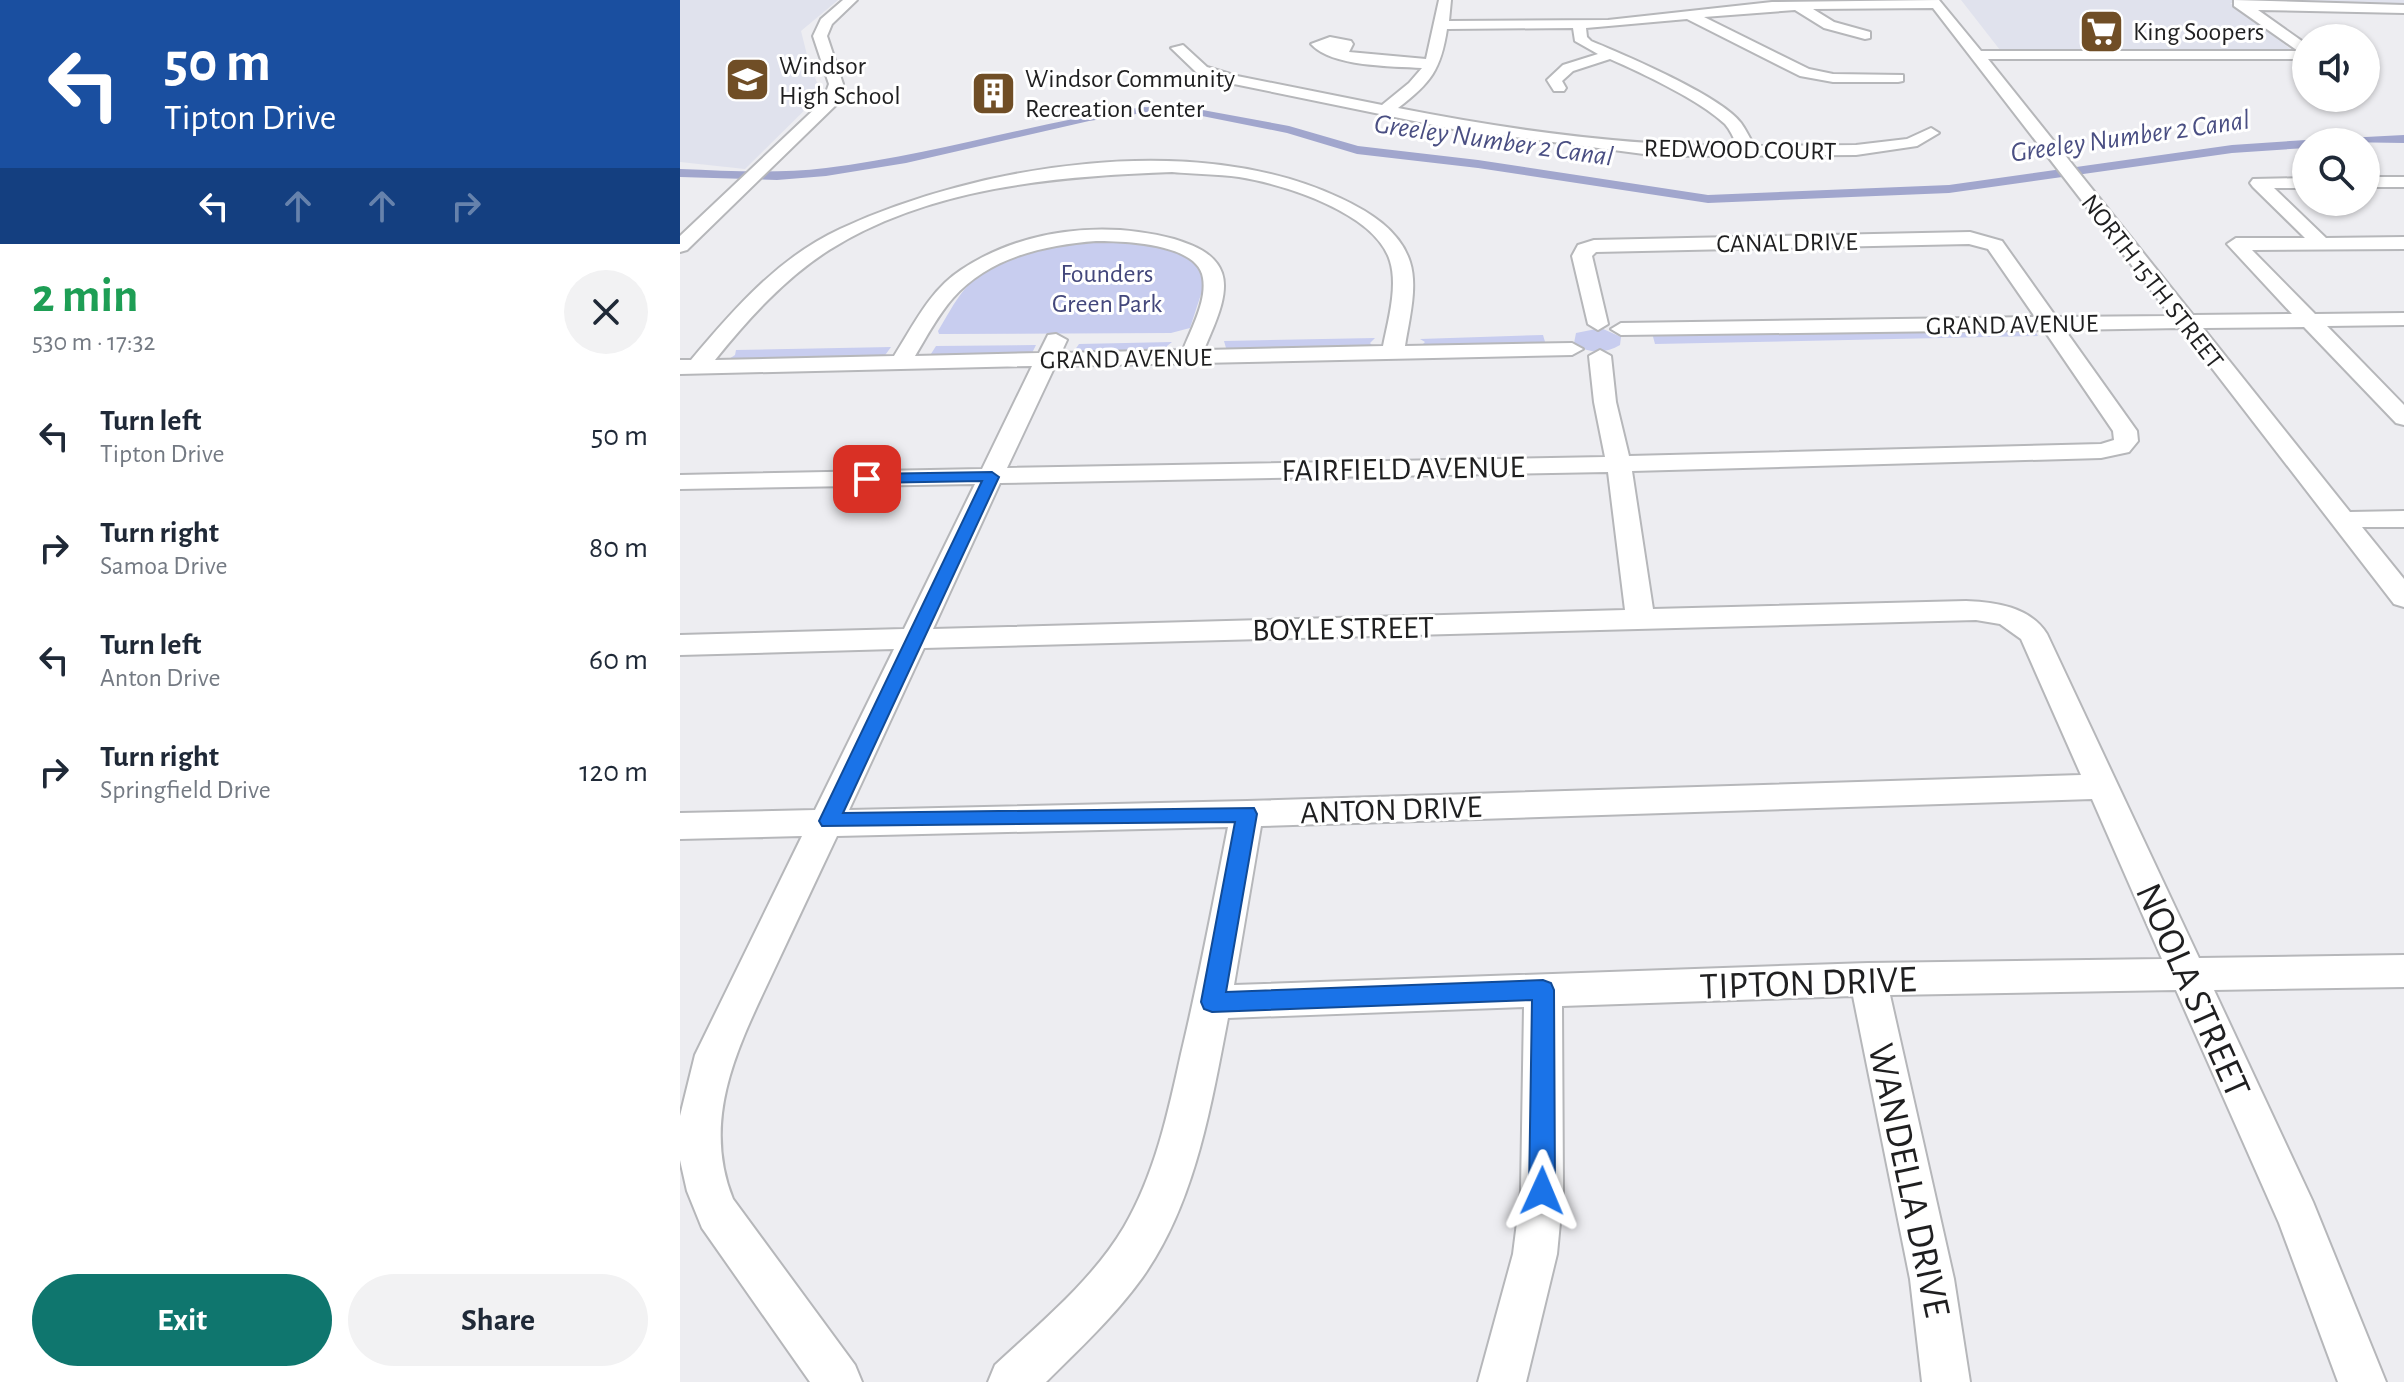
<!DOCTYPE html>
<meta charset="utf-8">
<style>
body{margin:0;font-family:"Alegreya Sans",sans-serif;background:#f2f2f3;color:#1f2937;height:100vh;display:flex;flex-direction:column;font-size:30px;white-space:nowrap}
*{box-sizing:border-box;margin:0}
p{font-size:26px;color:#747a83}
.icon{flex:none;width:44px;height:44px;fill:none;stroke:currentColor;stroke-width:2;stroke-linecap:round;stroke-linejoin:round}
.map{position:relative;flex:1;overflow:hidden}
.details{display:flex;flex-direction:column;background:#fff;width:680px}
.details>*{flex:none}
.top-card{background:#1a4fa0;color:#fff;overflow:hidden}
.controls{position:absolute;left:1612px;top:24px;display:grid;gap:16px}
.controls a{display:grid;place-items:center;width:88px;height:88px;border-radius:50%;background:#fff;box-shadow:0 2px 6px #0004;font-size:40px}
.pin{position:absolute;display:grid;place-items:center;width:68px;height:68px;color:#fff;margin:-34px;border-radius:16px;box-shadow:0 4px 12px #0006}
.me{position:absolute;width:88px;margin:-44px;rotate:1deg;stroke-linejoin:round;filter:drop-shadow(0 0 6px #0008)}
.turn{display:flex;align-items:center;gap:28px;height:168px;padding:0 32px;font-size:36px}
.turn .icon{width:104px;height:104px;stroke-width:2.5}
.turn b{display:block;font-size:56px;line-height:68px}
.lanes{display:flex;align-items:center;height:76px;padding:0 32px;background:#0003;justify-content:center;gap:40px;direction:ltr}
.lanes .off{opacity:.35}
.round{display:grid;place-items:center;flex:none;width:84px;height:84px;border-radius:42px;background:#f2f2f3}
.overview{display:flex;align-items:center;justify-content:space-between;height:136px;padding:0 32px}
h1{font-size:48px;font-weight:600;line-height:60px;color:#1e9e55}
.action{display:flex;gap:16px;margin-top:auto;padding:16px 32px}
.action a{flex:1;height:92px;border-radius:48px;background:#0f766e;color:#fff;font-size:32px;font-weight:600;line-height:92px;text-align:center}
.action a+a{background:#f2f2f3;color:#1f2937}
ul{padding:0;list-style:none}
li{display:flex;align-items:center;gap:24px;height:112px;padding:0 32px}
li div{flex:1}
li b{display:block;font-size:30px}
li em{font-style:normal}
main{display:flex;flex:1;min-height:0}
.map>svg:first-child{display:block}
.built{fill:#e0e2ed}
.green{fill:#c8cdef}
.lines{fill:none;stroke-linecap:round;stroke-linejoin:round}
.canal{fill:#a1a6cd;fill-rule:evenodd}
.minor-casing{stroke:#b6b7ba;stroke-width:4}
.minor{fill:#fff;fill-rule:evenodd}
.route{fill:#1a73e8;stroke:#114b97;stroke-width:2}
.labels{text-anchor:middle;stroke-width:6;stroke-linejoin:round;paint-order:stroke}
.far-poi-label{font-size:26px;fill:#1f1f20;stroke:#fff;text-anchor:start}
.far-street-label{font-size:26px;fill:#1f1f20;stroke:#fff}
.far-park-label{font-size:26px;fill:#43477b;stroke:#fff}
.far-water-label{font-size:28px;font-style:italic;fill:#4a4f83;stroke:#fff}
.street-label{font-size:32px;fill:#1f1f20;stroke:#fff}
.near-street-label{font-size:38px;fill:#1f1f20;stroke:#fff}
</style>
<main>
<section class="details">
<div class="top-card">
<div class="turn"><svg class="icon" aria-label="left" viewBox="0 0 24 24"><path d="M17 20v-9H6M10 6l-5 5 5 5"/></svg><div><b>50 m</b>Tipton Drive</div></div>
<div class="lanes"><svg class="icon" aria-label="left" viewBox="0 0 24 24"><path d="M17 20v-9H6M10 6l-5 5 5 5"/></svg><svg class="icon off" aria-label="ahead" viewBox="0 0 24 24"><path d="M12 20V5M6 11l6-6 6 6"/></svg><svg class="icon off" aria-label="ahead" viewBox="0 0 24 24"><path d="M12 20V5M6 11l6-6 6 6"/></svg><svg class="icon off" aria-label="right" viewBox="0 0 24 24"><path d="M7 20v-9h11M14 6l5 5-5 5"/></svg></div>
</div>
<div class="overview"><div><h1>2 min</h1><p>530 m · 17:32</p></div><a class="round"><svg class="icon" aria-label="close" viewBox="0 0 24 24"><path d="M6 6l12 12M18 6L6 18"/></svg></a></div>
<ul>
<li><svg class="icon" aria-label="left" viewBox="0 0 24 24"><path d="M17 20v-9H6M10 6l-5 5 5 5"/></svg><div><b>Turn left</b><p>Tipton Drive</p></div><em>50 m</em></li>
<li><svg class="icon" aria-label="right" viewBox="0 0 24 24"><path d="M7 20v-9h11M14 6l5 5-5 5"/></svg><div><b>Turn right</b><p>Samoa Drive</p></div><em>80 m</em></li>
<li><svg class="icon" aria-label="left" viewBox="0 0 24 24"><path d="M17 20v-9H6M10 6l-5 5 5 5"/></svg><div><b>Turn left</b><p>Anton Drive</p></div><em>60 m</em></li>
<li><svg class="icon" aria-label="right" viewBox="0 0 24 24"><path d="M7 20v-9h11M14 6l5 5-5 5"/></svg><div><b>Turn right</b><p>Springfield Drive</p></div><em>120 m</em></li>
</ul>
<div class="action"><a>Exit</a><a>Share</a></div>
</section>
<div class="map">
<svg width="1724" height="1382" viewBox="0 0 1724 1382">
<rect width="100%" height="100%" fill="#ededf1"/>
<path class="built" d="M 0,0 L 158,0 L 121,31 L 130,67 L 142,93 L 65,169 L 0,162 Z
M 1281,0 L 1724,0 L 1724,6 L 1550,3 L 1612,50 L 1320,50 Z"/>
<path class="green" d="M 422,241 C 452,242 522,243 524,285 L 510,328 L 491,333 L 259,334 L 258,331 C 266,318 274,302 284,290 C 314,252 378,245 422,241 Z
M 1352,326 L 1358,336 L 975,344 L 972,333 Z
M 921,328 L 941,337 L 940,345 C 926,354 907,354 894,343 L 896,333 Z
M 863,335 L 866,345 L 741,346 L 745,342 L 740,339 Z
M 695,338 L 690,343 L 695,349 L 541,352 L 546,348 L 544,341 Z
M 492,342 L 487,346 L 487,353 L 392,354 L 399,344 Z
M 356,345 L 351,355 L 249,357 L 256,346 Z
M 211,347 L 203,358 L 46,361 L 55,355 L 56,350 Z"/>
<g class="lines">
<path class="canal" d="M 463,107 L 517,109 L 609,126 L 678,146 L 798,160 L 1028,195 L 1269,185 L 1552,145 L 1626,140 L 1631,142 L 1626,142 L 1626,148 L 1552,153 L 1269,193 L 1028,203 L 798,168 L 677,154 L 607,133 L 517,115 L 463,113 L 409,121 L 226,163 L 146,176 L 97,180 L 0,177 L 0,169 C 49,171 97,174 146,168 C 253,155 356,122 463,107 Z
M 1724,135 L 1724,143 L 1660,142 L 1666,138 Z"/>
<defs>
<path id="minor" d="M 163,0 L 177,0 L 152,24 L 147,36 L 163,84 L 158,103 L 7,250 L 0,252 L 0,236 L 143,101 L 149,84 L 133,36 L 141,19 Z
M 759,0 L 771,0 L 769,21 L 928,20 L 1092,2 L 1259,0 L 1301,51 L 1618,51 L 1554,6 L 1554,0 L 1724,5 L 1724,13 L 1578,10 L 1626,44 L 1626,59 L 1308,59 L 1513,315 L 1612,314 L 1547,244 L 1556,238 L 1625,238 L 1573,187 L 1570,183 L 1573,179 L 1626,178 L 1626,188 L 1594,188 L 1646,238 L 1724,237 L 1724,249 L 1572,250 L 1635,314 L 1724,313 L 1724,325 L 1647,326 L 1724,405 L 1724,425 L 1716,423 L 1624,327 L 1523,328 L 1670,512 L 1724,511 L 1724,527 L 1682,527 L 1724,579 L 1724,607 L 1714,604 L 1501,328 L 1385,330 L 1457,431 L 1458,441 L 1449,452 L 1421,458 L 952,471 L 973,609 L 1286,601 C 1316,602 1350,607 1367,634 L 1519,958 L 1724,955 L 1724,987 L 1534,990 L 1633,1202 L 1706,1382 L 1658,1382 L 1599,1223 L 1496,990 L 1210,995 L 1274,1279 L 1290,1382 L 1242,1382 L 1230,1279 L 1173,996 L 882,1006 L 883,1191 L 877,1254 L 846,1382 L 798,1382 L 833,1254 L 841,1191 L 844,1007 L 548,1018 C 531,1106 515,1204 462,1278 C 434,1317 399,1349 366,1382 L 308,1382 L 315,1365 C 360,1323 412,1281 444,1227 C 475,1174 488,1113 501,1054 C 519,979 533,903 548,827 L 157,836 C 136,880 115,925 94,970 C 60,1043 20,1117 53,1199 L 175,1365 L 182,1382 L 130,1382 L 22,1228 L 7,1191 L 0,1160 L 0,1116 L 15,1055 L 122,836 L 0,839 L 0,813 L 135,810 L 214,649 L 0,655 L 0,635 L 224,629 L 295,484 L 0,489 L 0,475 L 302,469 L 352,366 L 0,374 L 0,360 L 11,360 C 53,310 99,257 160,229 C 300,164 517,130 660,198 C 688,211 720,230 730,262 C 738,287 729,320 725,346 L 892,343 L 903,349 L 892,355 L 375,366 L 327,468 L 925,457 L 914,402 L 909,356 L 920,350 L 931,356 L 936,402 L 949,456 L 1421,444 L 1434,440 L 1433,431 L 1364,330 L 941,335 L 931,329 L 941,323 L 1355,317 L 1308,249 L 1289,244 L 916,252 L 912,256 L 928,324 L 918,330 L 908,324 L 892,256 L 898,245 L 914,240 L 1290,232 L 1322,241 L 1376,317 L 1491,316 L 1253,8 L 1133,9 L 1154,22 L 1190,32 L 1190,38 L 1185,39 L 1144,28 L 1115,10 L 1024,17 L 1129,69 L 1153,74 L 1223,75 L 1223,81 L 1218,82 L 1153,82 L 1120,76 L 1007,19 L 906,28 L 907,37 L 911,41 C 945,55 1041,96 1061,123 C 1066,130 1070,138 1074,146 L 1176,145 L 1227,139 L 1251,128 L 1259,133 L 1237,146 L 1176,155 L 979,156 L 773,129 L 549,83 L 517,73 L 491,48 L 503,45 L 527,67 L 557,76 L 702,105 L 729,83 L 742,68 C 712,66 651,67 631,44 L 650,37 L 671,41 L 673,44 L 669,52 L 746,59 ZM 893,28 L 895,41 L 918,54 L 883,65 L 867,80 L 874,91 L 884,91 L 886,88 L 882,81 L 893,71 L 930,59 C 964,74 1019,100 1045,124 C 1050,130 1054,138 1057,146 C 944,146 829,130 718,108 C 751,83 761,69 767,29 ZM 492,172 C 514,174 537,174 559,177 C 604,184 696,213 710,261 C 718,286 708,321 703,346 L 524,350 C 532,329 550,296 542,273 C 535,253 513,245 494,239 C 424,220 342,229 281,270 C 250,290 233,326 214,356 L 35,360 C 68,319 104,279 149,250 C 249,187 377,176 492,172 ZM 416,241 C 442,241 518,243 523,278 C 527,301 511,329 503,350 L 381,353 L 387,340 L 376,334 L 368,335 L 359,353 L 235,356 C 247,336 258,315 273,298 C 309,257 365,245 416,241 ZM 928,472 L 945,610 L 253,629 L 320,483 ZM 1296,620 L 1320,624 L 1341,639 L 1401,775 L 567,801 L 169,810 L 244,648 ZM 1412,799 L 1482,959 L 1188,963 L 554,985 L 581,826 Z
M 1686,177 L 1724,177 L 1724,187 L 1686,187 Z"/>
</defs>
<use href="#minor" class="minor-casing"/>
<use href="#minor" class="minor"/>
</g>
<path class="route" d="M 312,472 L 319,477 L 163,813 L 574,808 L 577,814 L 546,992 L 863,980 L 871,983 L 874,990 L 875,1191 L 871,1200 L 862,1204 L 853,1200 L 849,1191 L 852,1000 L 532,1012 L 524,1009 L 521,1002 L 555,822 L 142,826 L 139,821 L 302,481 L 187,483 L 180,479 L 187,474 Z"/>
<defs>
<symbol id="supermarket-square" viewBox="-11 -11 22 22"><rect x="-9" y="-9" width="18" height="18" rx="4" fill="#704e26" stroke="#fff"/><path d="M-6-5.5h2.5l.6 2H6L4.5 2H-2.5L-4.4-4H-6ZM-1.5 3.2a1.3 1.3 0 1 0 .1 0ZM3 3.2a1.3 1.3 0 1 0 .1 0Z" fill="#fff"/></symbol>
<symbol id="school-square" viewBox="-11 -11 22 22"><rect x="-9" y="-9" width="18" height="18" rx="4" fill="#704e26" stroke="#fff"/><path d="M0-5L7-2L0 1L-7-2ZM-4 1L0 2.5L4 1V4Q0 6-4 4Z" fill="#fff"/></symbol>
<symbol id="building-square" viewBox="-11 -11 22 22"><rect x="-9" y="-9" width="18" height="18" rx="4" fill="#704e26" stroke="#fff"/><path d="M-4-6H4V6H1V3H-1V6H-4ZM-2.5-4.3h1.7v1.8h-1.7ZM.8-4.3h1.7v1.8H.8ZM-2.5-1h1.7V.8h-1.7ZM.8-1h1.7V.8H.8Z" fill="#fff"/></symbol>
</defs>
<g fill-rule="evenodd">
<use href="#supermarket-square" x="1396" y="6" width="51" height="51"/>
<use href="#school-square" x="42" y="54" width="51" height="51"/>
<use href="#building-square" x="288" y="68" width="51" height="51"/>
</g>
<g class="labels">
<g class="far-poi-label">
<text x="1453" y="40">King Soopers</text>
<text x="99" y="74">Windsor<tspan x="99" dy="30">High School</tspan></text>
<text x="345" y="87">Windsor Community<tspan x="345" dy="30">Recreation Center</tspan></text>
</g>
<g class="far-street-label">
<text transform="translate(1060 149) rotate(1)" y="9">REDWOOD COURT</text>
<text transform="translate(1107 242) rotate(-1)" y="9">CANAL DRIVE</text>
<text transform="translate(1473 281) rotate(52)" y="9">NORTH 15TH STREET</text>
<text transform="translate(1332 324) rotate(-1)" y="9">GRAND AVENUE</text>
<text transform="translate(446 358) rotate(-1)" y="9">GRAND AVENUE</text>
</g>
<g class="far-park-label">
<text x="427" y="282">Founders<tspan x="427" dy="30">Green Park</tspan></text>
</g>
<g class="far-water-label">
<text transform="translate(1450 135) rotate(-8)" y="10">Greeley Number 2 Canal</text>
<text transform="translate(814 139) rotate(8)" y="10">Greeley Number 2 Canal</text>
</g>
<g class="street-label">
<text transform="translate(723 468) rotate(-1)" y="11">FAIRFIELD AVENUE</text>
<text transform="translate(663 628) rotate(-1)" y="11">BOYLE STREET</text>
<text transform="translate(711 809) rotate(-2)" y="11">ANTON DRIVE</text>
</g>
<g class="near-street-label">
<text transform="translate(1128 982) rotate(-2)" y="13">TIPTON DRIVE</text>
<text transform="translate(1514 990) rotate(66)" y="13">NOOLA STREET</text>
<text transform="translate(1230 1180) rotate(78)" y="13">WANDELLA DRIVE</text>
</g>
</g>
</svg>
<div class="controls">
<a><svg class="icon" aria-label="sound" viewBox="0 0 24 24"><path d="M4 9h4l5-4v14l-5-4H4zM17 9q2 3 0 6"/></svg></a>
<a><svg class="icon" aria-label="search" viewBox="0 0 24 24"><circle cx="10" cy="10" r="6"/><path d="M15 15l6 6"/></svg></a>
</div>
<div class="pin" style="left:187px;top:479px;background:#d93025"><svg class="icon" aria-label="arrive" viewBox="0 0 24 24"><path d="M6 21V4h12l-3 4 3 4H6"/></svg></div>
<svg class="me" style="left:862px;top:1191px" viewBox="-20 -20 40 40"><path d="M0-17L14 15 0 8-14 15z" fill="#1a73e8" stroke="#fff" stroke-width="4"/></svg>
</div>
</main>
